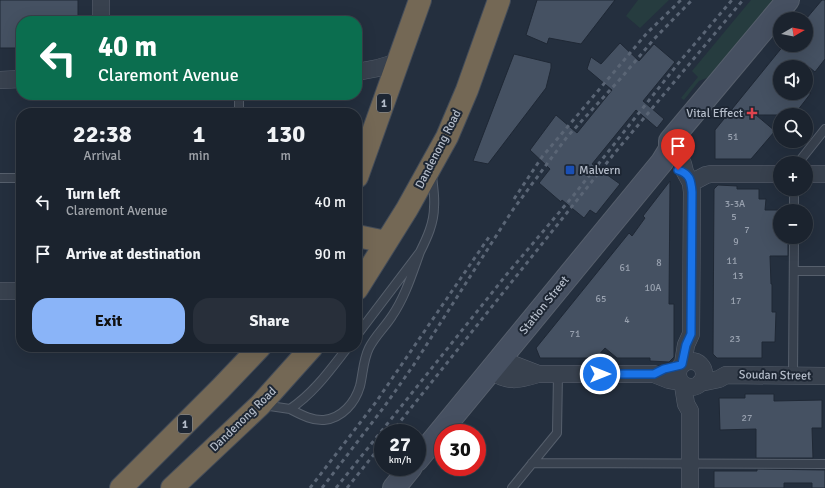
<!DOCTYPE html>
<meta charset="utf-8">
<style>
body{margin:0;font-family:Signika,sans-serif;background:#282f3a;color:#f1f3f6;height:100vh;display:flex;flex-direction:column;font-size:15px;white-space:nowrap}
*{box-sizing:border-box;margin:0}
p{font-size:13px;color:#a0a4aa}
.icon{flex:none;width:22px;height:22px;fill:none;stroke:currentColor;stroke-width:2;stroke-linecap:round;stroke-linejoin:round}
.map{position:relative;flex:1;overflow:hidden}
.details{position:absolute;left:16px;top:108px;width:346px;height:244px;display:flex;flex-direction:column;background:#1b232e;border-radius:16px;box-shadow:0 4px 16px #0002,0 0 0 1px #39404a}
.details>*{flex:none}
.top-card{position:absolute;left:16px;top:16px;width:346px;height:84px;border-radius:16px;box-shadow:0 4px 16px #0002,0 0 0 1px #39404a;background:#0b6e4f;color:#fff;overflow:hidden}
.needle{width:26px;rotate:81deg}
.controls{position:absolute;left:773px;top:12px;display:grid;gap:8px}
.controls a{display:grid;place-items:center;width:40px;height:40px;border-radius:50%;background:#1b232e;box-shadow:0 4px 16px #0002,0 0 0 1px #39404a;font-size:20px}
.speed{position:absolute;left:374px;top:424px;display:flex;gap:8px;font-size:20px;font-weight:700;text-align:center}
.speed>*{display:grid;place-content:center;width:52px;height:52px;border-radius:50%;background:#1b232e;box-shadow:0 4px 16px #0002,0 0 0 1px #39404a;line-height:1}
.speed small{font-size:10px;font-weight:400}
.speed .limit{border:6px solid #d22;background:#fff;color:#111}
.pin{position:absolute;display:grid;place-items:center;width:34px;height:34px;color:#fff;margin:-41px -17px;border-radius:50% 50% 50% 0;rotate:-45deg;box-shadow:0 0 4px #0007}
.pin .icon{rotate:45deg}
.me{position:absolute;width:44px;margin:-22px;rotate:90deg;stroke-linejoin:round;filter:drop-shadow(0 0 3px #0008)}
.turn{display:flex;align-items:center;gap:14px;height:84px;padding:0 16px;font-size:18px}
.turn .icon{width:52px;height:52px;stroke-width:2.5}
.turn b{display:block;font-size:28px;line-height:34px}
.eta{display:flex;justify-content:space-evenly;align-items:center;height:68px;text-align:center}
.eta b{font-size:24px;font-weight:700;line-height:28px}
.button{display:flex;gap:8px;margin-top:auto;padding:8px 16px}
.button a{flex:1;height:46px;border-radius:16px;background:#8ab4f8;color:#111;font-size:16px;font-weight:700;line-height:46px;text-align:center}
.button a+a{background:#282f3a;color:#f1f3f6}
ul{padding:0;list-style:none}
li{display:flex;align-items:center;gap:12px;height:52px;padding:0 16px}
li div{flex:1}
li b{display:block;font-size:15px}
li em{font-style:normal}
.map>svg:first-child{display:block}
.green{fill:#263c3f}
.building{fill:#455162;stroke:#1f2835}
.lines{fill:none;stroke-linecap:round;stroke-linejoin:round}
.lane-casing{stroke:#565f6c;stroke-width:10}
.street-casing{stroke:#565f6c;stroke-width:18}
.secondary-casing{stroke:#565f6c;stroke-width:24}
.highway-casing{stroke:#434c59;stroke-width:24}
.lane{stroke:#38414e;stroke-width:8}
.street{stroke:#38414e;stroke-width:17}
.secondary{stroke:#465061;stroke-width:22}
.highway{stroke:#746855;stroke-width:22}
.rail{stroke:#5a6575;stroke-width:3;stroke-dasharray:4 4;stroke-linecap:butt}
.route-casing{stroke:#114b97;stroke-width:10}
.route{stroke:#1a73e8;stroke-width:7}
.health-dot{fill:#e0444e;stroke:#1d2633;stroke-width:1.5}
.transit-dot{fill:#1a4fb4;stroke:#1d2633;stroke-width:1.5}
.labels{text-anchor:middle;stroke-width:4;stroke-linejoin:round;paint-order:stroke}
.number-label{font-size:10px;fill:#98a1af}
.shield{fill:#1d2633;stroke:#878f9c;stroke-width:1}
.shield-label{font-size:11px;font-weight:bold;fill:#b4bcc9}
.poi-label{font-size:12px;fill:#b4bcc9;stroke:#1d2633;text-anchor:end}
.street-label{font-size:12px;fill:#b4bcc9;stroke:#1d2633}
</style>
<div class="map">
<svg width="825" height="488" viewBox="0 0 825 488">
<rect width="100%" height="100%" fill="#242f3e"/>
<path class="green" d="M 638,0 L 669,0 L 640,28 L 626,16 Z
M 751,0 L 773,0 L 709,77 L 699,81 L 684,100 L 681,98 L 698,77 L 692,71 Z"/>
<path class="building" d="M 0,0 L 78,0 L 78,21 L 20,21 L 20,48 L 0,48 Z
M 537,0 L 615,0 L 581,44 L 549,38 L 547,44 L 526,35 Z
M 822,0 L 825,0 L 825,59 L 815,72 L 809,67 L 780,67 L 780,93 L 811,93 L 794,115 L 756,115 L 775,131 L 751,159 L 715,159 L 715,130 L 784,45 L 806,45 L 806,19 Z
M 620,43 L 639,61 L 654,44 L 675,62 L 643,101 L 664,119 L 657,128 L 636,110 L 592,164 L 620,184 L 596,214 L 590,210 L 584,218 L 562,200 L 561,202 L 539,183 L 550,169 L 530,150 L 556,115 L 577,133 L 612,90 L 587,69 L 591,57 L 601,64 Z
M 514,54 L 551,63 L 551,68 L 546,88 L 488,164 L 473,161 Z
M 670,181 L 669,304 L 674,304 L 674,357 L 669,362 L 650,361 L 650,358 L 617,358 L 605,348 L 596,358 L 540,358 L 536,348 L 629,233 L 632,236 L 645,218 L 643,216 Z
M 718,185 L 737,186 L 737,189 L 759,189 L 759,199 L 766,199 L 765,210 L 780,210 L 780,237 L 788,237 L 788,256 L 770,256 L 771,284 L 772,284 L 772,312 L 776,312 L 775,342 L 762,342 L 762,358 L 717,358 L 713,354 L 714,189 Z
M 745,394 L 774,394 L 774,401 L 822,400 L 822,428 L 812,428 L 813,458 L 756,458 L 756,429 L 720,430 L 719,398 L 745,398 Z
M 757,469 L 825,470 L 825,488 L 812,488 L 812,483 L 784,483 L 784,488 L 714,488 L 714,471 L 757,471 Z"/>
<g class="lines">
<defs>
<path id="lane" d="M 239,113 L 239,95
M 798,163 L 825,129
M 0,178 L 21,178
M 794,211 L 794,189
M 794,271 L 825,271
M 357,335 L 420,252 C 427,238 434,223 434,207 C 435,197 433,186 432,176
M 793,376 L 794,237
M 263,405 L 290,409 C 314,393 330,370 348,347
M 290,409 C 300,414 312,421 324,420 C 342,418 355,403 360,386 C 363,374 363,360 369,348 C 375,336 385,327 392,316 C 405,297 412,274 420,252
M 532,463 L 825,464
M 512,488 L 557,433 L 558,374"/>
<path id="street" d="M 101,0 L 101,21
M 357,72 L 378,68 L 398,62
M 0,80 L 21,79
M 670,149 L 679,156 L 683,164 L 685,172 L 691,183 L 692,192 L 691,334 L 686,345 L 683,364
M 806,174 L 825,174
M 691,183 L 706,175 L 711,174 L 780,174
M 0,291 L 21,291
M 503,356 L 512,364 L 538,374
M678 374a13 13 0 1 1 26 0a13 13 0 1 1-26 0Z
M 490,370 C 508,383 518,380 538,374 L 654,374 L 669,380 L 680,382
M 700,383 L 719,379 L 726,375 L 825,376
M 683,385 L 686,404 L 690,411 L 690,488"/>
<path id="secondary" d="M 417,460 L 662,162 L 670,149 L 670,141 L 788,0
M 394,488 L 411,467"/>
<path id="highway" d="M 357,177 L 420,0
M 357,236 L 386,242
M 357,289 L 407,209 L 447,137 L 467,90 L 499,0
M 121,488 L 220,389 L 260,347
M 172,488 L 260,405 L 312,347"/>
</defs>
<use href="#lane" class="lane-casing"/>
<use href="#street" class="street-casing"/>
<use href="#secondary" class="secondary-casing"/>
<use href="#highway" class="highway-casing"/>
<use href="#lane" class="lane"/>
<use href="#street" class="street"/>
<use href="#secondary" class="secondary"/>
<use href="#highway" class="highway"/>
<path class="rail" d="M 514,199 L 542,157 L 647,33 L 681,0
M 391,433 L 613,155 L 743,0
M 310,488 L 376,402 L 489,237
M 322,488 L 384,407 L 413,366 L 512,211 L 567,137 L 622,77 L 654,39 L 692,0
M 336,488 L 507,274 L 573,196 L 681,60 L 732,0
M 347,488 L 383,443"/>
</g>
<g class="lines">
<defs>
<path id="route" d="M 600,374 L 654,374 L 664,369 L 681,365 L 682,364 L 686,345 L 691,334 L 692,192 C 691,180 690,174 678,170"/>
</defs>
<use href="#route" class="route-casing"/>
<use href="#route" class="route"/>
</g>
<path class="health-dot" d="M750 107h4v4h4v4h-4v4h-4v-4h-4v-4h4z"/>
<rect class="transit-dot" x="565" y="165" width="10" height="10" rx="2"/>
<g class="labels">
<g class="number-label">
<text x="733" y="140">51</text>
<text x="735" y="207">3-3A</text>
<text x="734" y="220">5</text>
<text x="747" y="233">7</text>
<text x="736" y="245">9</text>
<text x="732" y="264">11</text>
<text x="659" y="266">8</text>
<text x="625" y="271">61</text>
<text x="738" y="279">13</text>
<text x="653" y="291">10A</text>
<text x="601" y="302">65</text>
<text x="736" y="304">17</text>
<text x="627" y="323">4</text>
<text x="575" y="337">71</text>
<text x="735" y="342">23</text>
<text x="747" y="421">27</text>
</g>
<g class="shield">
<rect x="377" y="94" width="14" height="18" rx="3"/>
<rect x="178" y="415" width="14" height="18" rx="3"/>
</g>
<g class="shield-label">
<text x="384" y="107">1</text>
<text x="185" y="428">1</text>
</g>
<g class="poi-label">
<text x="743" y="117">Vital Effect</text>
<text x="579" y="174" text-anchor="start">Malvern</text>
</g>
<g class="street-label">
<text transform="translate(438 149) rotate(-63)" y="4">Dandenong Road</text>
<text transform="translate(544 305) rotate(-51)" y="4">Station Street</text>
<text transform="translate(775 375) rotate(1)" y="4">Soudan Street</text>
<text transform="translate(243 419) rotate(-44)" y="4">Dandenong Road</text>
</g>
</g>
</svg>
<div class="controls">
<a><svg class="needle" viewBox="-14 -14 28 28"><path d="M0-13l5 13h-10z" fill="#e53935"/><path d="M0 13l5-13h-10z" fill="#a0a4aa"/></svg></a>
<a><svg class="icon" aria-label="sound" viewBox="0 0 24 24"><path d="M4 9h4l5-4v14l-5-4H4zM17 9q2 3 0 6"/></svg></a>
<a><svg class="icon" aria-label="search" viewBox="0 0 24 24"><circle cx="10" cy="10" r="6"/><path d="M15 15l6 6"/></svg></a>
<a>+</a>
<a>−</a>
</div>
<div class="speed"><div>27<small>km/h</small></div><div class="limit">30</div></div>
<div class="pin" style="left:678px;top:170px;background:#d93025"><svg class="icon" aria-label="arrive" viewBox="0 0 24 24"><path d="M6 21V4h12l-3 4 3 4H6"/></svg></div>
<svg class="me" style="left:600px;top:374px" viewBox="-20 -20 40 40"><circle r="17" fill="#1a73e8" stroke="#fff" stroke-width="3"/><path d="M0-11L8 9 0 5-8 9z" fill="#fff"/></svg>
<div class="top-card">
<div class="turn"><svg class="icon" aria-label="left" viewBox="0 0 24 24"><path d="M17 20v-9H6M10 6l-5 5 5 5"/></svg><div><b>40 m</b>Claremont Avenue</div></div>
</div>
<section class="details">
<div class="eta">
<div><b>22:38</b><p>Arrival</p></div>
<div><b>1</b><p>min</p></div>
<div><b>130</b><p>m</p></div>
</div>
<ul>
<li><svg class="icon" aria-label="left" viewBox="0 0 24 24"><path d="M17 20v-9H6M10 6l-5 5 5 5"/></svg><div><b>Turn left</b><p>Claremont Avenue</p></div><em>40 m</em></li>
<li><svg class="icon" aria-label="arrive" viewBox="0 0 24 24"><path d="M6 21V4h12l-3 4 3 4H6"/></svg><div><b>Arrive at destination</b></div><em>90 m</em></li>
</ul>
<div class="button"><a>Exit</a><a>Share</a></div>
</section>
</div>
